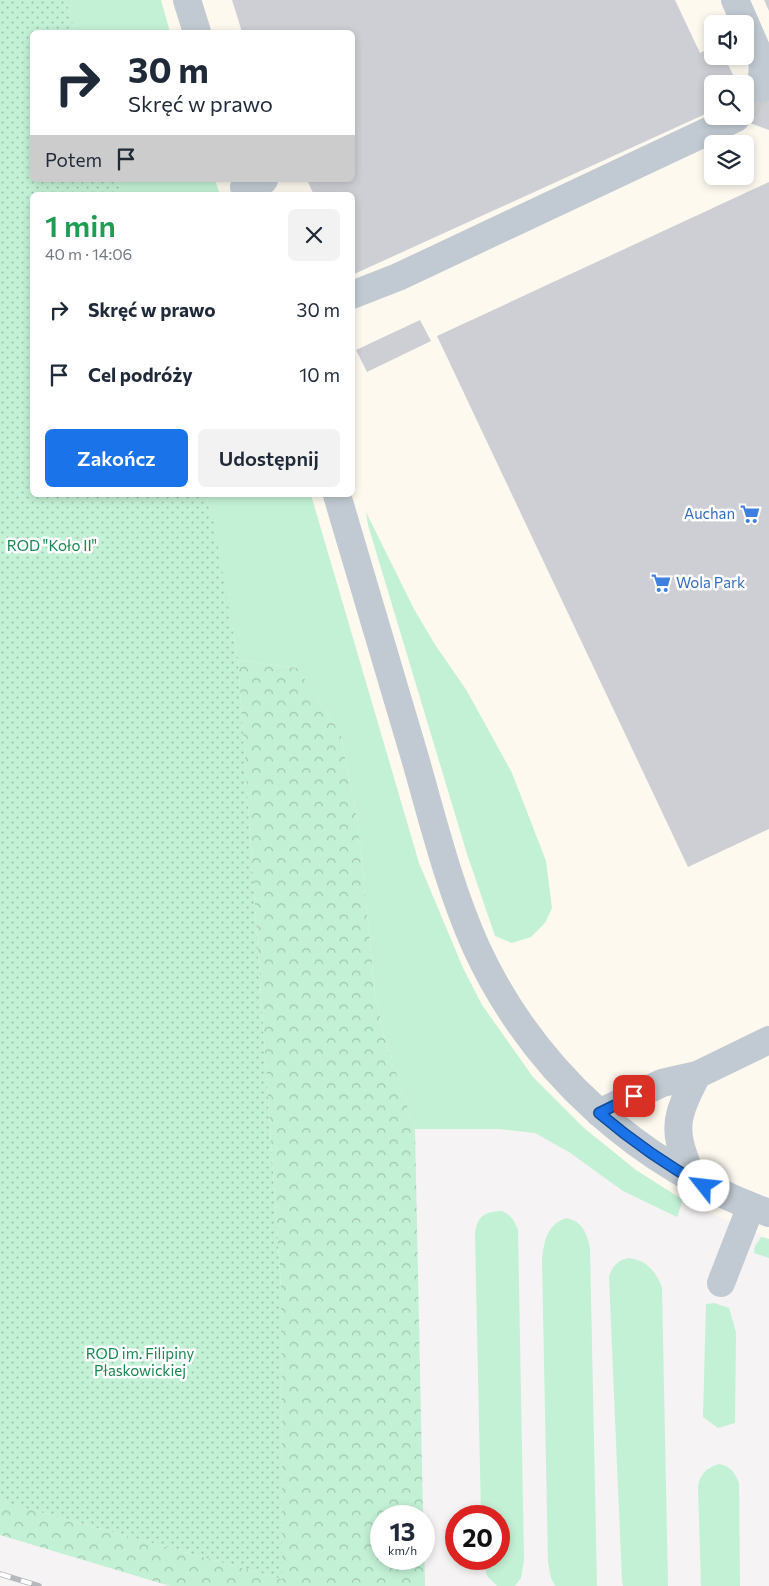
<!DOCTYPE html>
<html lang="pl">
<meta charset="utf-8">
<style>
body{margin:0;font-family:Commissioner,sans-serif;background:#f2f2f3;color:#1f2937;height:100vh;display:flex;flex-direction:column;font-size:19px;white-space:nowrap}
*{box-sizing:border-box;margin:0}
p{font-size:16px;color:#747a83}
.icon{flex:none;width:28px;height:28px;fill:none;stroke:currentColor;stroke-width:2;stroke-linecap:round;stroke-linejoin:round}
.map{position:relative;flex:1;overflow:hidden}
.details{position:absolute;left:30px;top:192px;width:325px;height:305px;display:flex;flex-direction:column;background:#fff;border-radius:8px;box-shadow:0 2px 8px #0003}
.details>*{flex:none}
.hud{position:absolute;left:30px;top:30px;width:325px;height:152px;border-radius:8px;box-shadow:0 2px 8px #0003;background:#fff;color:#1f2937;overflow:hidden}
.fabs{position:absolute;left:704px;top:15px;display:grid;gap:10px}
.fabs a{display:grid;place-items:center;width:50px;height:50px;border-radius:8px;background:#fff;box-shadow:0 2px 8px #0003;font-size:25px}
.speed{position:absolute;left:370px;top:1505px;display:flex;gap:10px;font-size:25px;font-weight:700;text-align:center}
.speed>*{display:grid;place-content:center;width:65px;height:65px;border-radius:50%;background:#fff;box-shadow:0 2px 8px #0003;line-height:1}
.speed small{font-size:12px;font-weight:400}
.speed .limit{border:8px solid #d22;background:#fff;color:#111}
.pin{position:absolute;display:grid;place-items:center;width:42px;height:42px;color:#fff;margin:-21px;border-radius:10px;box-shadow:0 2px 8px #0006}
.me{position:absolute;width:55px;margin:-28px;rotate:299deg;stroke-linejoin:round;filter:drop-shadow(0 0 4px #0008)}
.turn{display:flex;align-items:center;gap:18px;height:105px;padding:0 15px;font-size:22px}
.turn .icon{width:65px;height:65px;stroke-width:2.5}
.turn b{display:block;font-size:35px;line-height:42px}
.then{display:flex;align-items:center;height:48px;padding:0 15px;background:#0003;gap:10px;font-size:19px}
.round{display:grid;place-items:center;flex:none;width:52px;height:52px;border-radius:8px;background:#f2f2f3}
.headline{display:flex;align-items:center;justify-content:space-between;height:85px;padding:0 15px}
h1{font-size:30px;font-weight:600;line-height:38px;color:#1e9e55}
.action{display:flex;gap:10px;margin-top:auto;padding:10px 15px}
.action a{flex:1;height:58px;border-radius:8px;background:#1a73e8;color:#fff;font-size:20px;font-weight:600;line-height:58px;text-align:center}
.action a+a{background:#f2f2f3;color:#1f2937}
ul{padding:0;list-style:none}
li{display:flex;align-items:center;gap:15px;height:65px;padding:0 15px}
li div{flex:1}
li b{display:block;font-size:19px}
li em{font-style:normal}
.map>svg:first-child{display:block}
.commercial{fill:#fdf9ef;fill-rule:evenodd}
.grass{fill:#c3f1d5}
.forest{fill:url(#forest-crowns)}
.garden{fill:url(#garden-dots)}
.building{fill:#cdcfd5}
.lines{fill:none;stroke-linecap:round;stroke-linejoin:round}
.minor-tunnel{stroke:#caccce;stroke-width:28;stroke-dasharray:28 14;stroke-linecap:butt}
.minor{stroke:#c1cad2;stroke-width:28}
.rail-casing{stroke:#b5b8bd;stroke-width:5.5}
.rail{stroke:#fff;stroke-width:4;stroke-dasharray:11;stroke-linecap:butt}
.route-casing{stroke:#114b97;stroke-width:12}
.route{stroke:#1a73e8;stroke-width:9}
.labels{text-anchor:middle;stroke-width:5;stroke-linejoin:round;paint-order:stroke}
.shop-label{font-size:15px;fill:#366cbe;stroke:#fff;text-anchor:end}
.park-label{font-size:15px;fill:#17864f;stroke:#fff}
</style>
<div class="map">
<svg width="769" height="1586" viewBox="0 0 769 1586">
<defs>
<pattern id="forest-crowns" width="20" height="18" patternUnits="userSpaceOnUse" patternTransform="scale(1.25)"><rect width="20" height="18" fill="#c3f1d5"/><path d="M2 6a3 3 0 1 1 6 0M12 15a3 3 0 1 1 6 0" fill="none" stroke="#a0c6b0"/></pattern>
<pattern id="garden-dots" width="8" height="8" patternUnits="userSpaceOnUse" patternTransform="scale(1.25)"><rect width="8" height="8" fill="#c3f1d5"/><path d="M2 2h.1M6 6h.1" fill="none" stroke="#a0c6b0" stroke-width="1.8" stroke-linecap="round"/></pattern>
</defs>
<rect width="100%" height="100%" fill="#f5f3f3"/>
<path class="commercial" d="M 161,0 L 769,0 L 769,1239 L 688,1203 L 636,1170 L 584,1128 L 533,1077 L 482,1005 L 463,968 L 419,863 L 311,495 L 352,495 L 352,195 L 220,195 L 215,180 L 352,180 L 352,32 L 170,32 ZM 712,24 L 745,24 L 745,56 L 712,56 ZM 712,84 L 745,84 L 745,116 L 712,116 ZM 712,144 L 745,144 L 745,176 L 712,176 Z"/>
<path class="grass" d="M 66,0 L 161,0 L 170,32 L 75,32 Z
M 117,180 L 215,180 L 220,195 L 121,195 Z
M 206,495 L 311,495 L 419,863 L 463,968 L 482,1005 L 533,1077 L 584,1128 L 636,1170 L 683,1200 L 677,1217 L 623,1191 L 569,1152 L 535,1133 L 499,1129 L 415,1129 L 383,1033 L 375,992 L 358,824 L 340,731 L 297,668 L 238,660 L 211,512 Z
M 366,512 L 414,609 L 434,643 L 467,691 L 512,773 L 546,861 L 552,908 L 545,923 L 531,937 L 512,943 L 495,936 L 467,854 L 368,525 Z
M 502,1211 C 511,1215 514,1220 518,1230 L 524,1560 L 521,1578 L 515,1586 L 497,1586 L 487,1576 L 482,1559 L 499,1559 L 499,1516 L 481,1516 L 475,1233 C 478,1215 485,1212 502,1211 Z
M 566,1218 C 582,1221 587,1233 590,1248 L 597,1586 L 555,1586 L 551,1578 L 548,1563 L 542,1260 C 544,1241 547,1225 566,1218 Z
M 761,1237 L 769,1239 L 769,1258 L 754,1253 L 755,1246 Z
M 629,1258 C 646,1260 657,1272 662,1288 L 668,1586 L 623,1586 L 622,1581 L 609,1277 C 612,1266 618,1260 629,1258 Z
M 714,1303 L 729,1308 L 736,1332 L 735,1423 L 718,1428 L 703,1417 L 706,1304 Z
M 719,1464 C 730,1466 735,1472 739,1483 L 740,1586 L 701,1586 L 698,1487 C 700,1474 706,1468 719,1464 Z"/>
<path class="forest" d="M 238,660 L 297,668 L 340,731 L 358,824 L 375,992 L 383,1033 L 415,1129 L 423,1516 L 381,1516 L 381,1559 L 424,1559 L 424,1530 L 425,1586 L 170,1586 L 0,1535 L 0,1501 L 282,1579 L 281,1287 Z"/>
<path class="garden" d="M 0,0 L 66,0 L 75,32 L 32,32 L 32,180 L 117,180 L 121,195 L 32,195 L 32,495 L 206,495 L 213,519 L 238,660 L 281,1288 L 282,1579 L 0,1501 Z"/>
<path class="building" d="M 232,0 L 675,0 L 700,53 L 712,47 L 712,56 L 724,56 L 735,79 L 769,91 L 769,130 L 731,116 L 745,116 L 745,84 L 712,84 L 712,111 L 352,275 L 352,195 L 314,195 L 307,180 L 352,180 L 352,32 L 242,32 Z
M 764,0 L 769,0 L 769,11 Z
M 769,182 L 769,829 L 688,867 L 437,336 Z
M 420,320 L 431,341 L 367,372 L 356,350 Z"/>
<g class="lines">
<path class="minor-tunnel" d="M 745,107 L 761,88"/>
<path class="minor" d="M 187,0 L 197,32
M 735,0 L 763,64 L 761,88
M 244,187 L 264,180
M 352,295 L 398,277 L 736,118
M 337,495 C 363,583 389,670 415,758 C 433,821 449,887 476,947 C 533,1071 640,1167 769,1213
M 599,1113 L 662,1083 L 697,1075 L 769,1040
M 693,1180 C 685,1159 674,1137 680,1115 C 683,1101 691,1087 697,1075
M 721,1283 L 751,1206"/>
<defs>
<path id="rail" d="M 0,1574 L 39,1586"/>
</defs>
<use href="#rail" class="rail-casing"/>
<use href="#rail" class="rail"/>
</g>
<g class="lines">
<defs>
<path id="route" d="M 634,1096 L 599,1113 C 632,1141 666,1165 704,1186"/>
</defs>
<use href="#route" class="route-casing"/>
<use href="#route" class="route"/>
</g>
<defs>
<symbol id="supermarket-bare" viewBox="-9 -9 18 18"><path d="M-6-5.5h2.5l.6 2H6L4.5 2H-2.5L-4.4-4H-6ZM-1.5 3.2a1.3 1.3 0 1 0 .1 0ZM3 3.2a1.3 1.3 0 1 0 .1 0Z" fill="#3f7fe0" stroke="#fff" stroke-width="2.5" paint-order="stroke"/></symbol>
</defs>
<g fill-rule="evenodd">
<use href="#supermarket-bare" x="736" y="500" width="28" height="28"/>
<use href="#supermarket-bare" x="647" y="569" width="28" height="28"/>
</g>
<g class="labels">
<g class="shop-label">
<text x="735" y="519">Auchan</text>
<text x="676" y="588" text-anchor="start">Wola Park</text>
</g>
<g class="park-label">
<text x="52" y="551">ROD "Koło II"</text>
<text x="140" y="1359">ROD im. Filipiny<tspan x="140" dy="17">Płaskowickiej</tspan></text>
</g>
</g>
</svg>
<div class="fabs">
<a><svg class="icon" aria-label="sound" viewBox="0 0 24 24"><path d="M4 9h4l5-4v14l-5-4H4zM17 9q2 3 0 6"/></svg></a>
<a><svg class="icon" aria-label="search" viewBox="0 0 24 24"><circle cx="10" cy="10" r="6"/><path d="M15 15l6 6"/></svg></a>
<a><svg class="icon" aria-label="layers" viewBox="0 0 24 24"><path d="M12 4l9 5-9 5-9-5zM3 14l9 5 9-5"/></svg></a>
</div>
<div class="speed"><div>13<small>km/h</small></div><div class="limit">20</div></div>
<div class="pin" style="left:634px;top:1096px;background:#d93025"><svg class="icon" aria-label="arrive" viewBox="0 0 24 24"><path d="M6 21V4h12l-3 4 3 4H6"/></svg></div>
<svg class="me" style="left:704px;top:1186px" viewBox="-20 -20 40 40"><circle r="19" fill="#fff"/><path d="M0-13L10 11 0 6-10 11z" fill="#1a73e8"/></svg>
<div class="hud">
<div class="turn"><svg class="icon" aria-label="right" viewBox="0 0 24 24"><path d="M7 20v-9h11M14 6l5 5-5 5"/></svg><div><b>30 m</b>Skręć w prawo</div></div>
<div class="then">Potem<svg class="icon" aria-label="arrive" viewBox="0 0 24 24"><path d="M6 21V4h12l-3 4 3 4H6"/></svg></div>
</div>
<section class="details">
<div class="headline"><div><h1>1 min</h1><p>40 m · 14:06</p></div><a class="round"><svg class="icon" aria-label="close" viewBox="0 0 24 24"><path d="M6 6l12 12M18 6L6 18"/></svg></a></div>
<ul>
<li><svg class="icon" aria-label="right" viewBox="0 0 24 24"><path d="M7 20v-9h11M14 6l5 5-5 5"/></svg><div><b>Skręć w prawo</b></div><em>30 m</em></li>
<li><svg class="icon" aria-label="arrive" viewBox="0 0 24 24"><path d="M6 21V4h12l-3 4 3 4H6"/></svg><div><b>Cel podróży</b></div><em>10 m</em></li>
</ul>
<div class="action"><a>Zakończ</a><a>Udostępnij</a></div>
</section>
</div>
